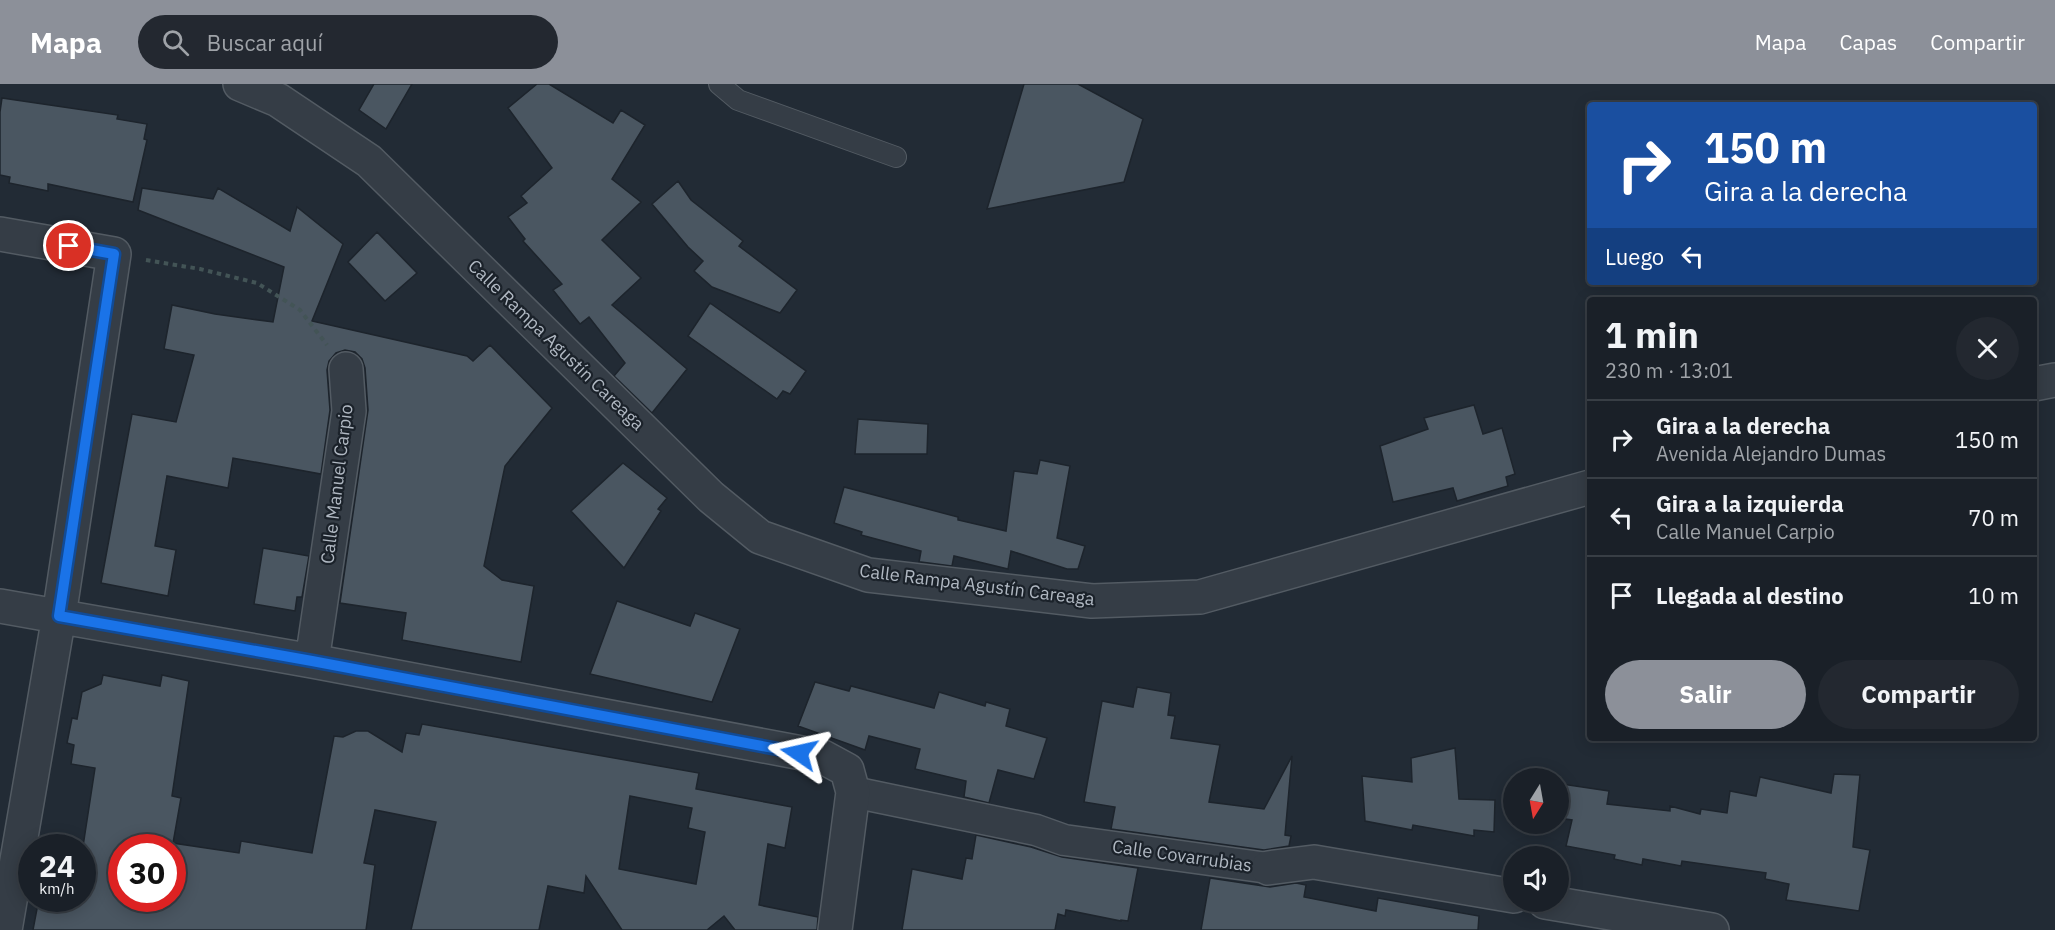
<!DOCTYPE html>
<html lang="es">
<meta charset="utf-8">
<style>
body{margin:0;font-family:"IBM Plex Sans",sans-serif;background:#232830;color:#f1f3f6;height:100vh;display:flex;flex-direction:column;font-size:22px;white-space:nowrap}
*{box-sizing:border-box;margin:0}
p{font-size:20px;color:#9fa3a8}
.icon{flex:none;width:33px;height:33px;fill:none;stroke:currentColor;stroke-width:2;stroke-linecap:round;stroke-linejoin:round}
.map{position:relative;flex:1;overflow:hidden}
.drawer{position:absolute;left:1587px;top:213px;width:450px;height:444px;display:flex;flex-direction:column;background:#1a2028;border-radius:6px;box-shadow:0 3px 15px #0003,0 0 0 2px #383e45}
.drawer>*{flex:none}
.hud{position:absolute;left:1587px;top:18px;width:450px;height:183px;border-radius:6px;box-shadow:0 3px 15px #0003,0 0 0 2px #383e45;background:#1a4fa0;color:#fff;overflow:hidden}
.needle{width:39px;rotate:191deg}
.tools{position:absolute;left:1503px;top:684px;display:grid;gap:12px}
.tools a{display:grid;place-items:center;width:66px;height:66px;border-radius:50%;background:#1a2028;box-shadow:0 3px 15px #0003,0 0 0 2px #383e45;font-size:30px}
.speed{position:absolute;left:18px;top:750px;display:flex;gap:12px;font-size:30px;font-weight:700;text-align:center}
.speed>*{display:grid;place-content:center;width:78px;height:78px;border-radius:50%;background:#1a2028;box-shadow:0 3px 15px #0003,0 0 0 2px #383e45;line-height:1}
.speed small{font-size:15px;font-weight:400}
.speed .limit{border:9px solid #d22;background:#fff;color:#111}
.pin{position:absolute;display:grid;place-items:center;width:51px;height:51px;color:#fff;margin:-26px;border:3px solid #fff;border-radius:50%;box-shadow:0 2px 6px #0007}
.me{position:absolute;width:66px;margin:-33px;rotate:281deg;stroke-linejoin:round;filter:drop-shadow(0 0 4px #0008)}
.turn{display:flex;align-items:center;gap:21px;height:126px;padding:0 18px;font-size:27px}
.turn .icon{width:78px;height:78px;stroke-width:2.5}
.turn b{display:block;font-size:42px;line-height:51px}
.then{display:flex;align-items:center;height:57px;padding:0 18px;background:#0003;gap:12px;font-size:22px}
.round{display:grid;place-items:center;flex:none;width:63px;height:63px;border-radius:32px;background:#232830}
.headline{display:flex;align-items:center;justify-content:space-between;height:102px;padding:0 18px}
h1{font-size:36px;font-weight:700;line-height:45px}
.button{display:flex;gap:12px;margin-top:auto;padding:12px 18px}
.button a{flex:1;height:69px;border-radius:36px;background:#8c9099;color:#fff;font-size:24px;font-weight:700;line-height:69px;text-align:center}
.button a+a{background:#232830;color:#f1f3f6}
ul{padding:0;list-style:none}
li{display:flex;align-items:center;gap:18px;height:78px;padding:0 18px;border-top:2px solid #383e45}
li div{flex:1}
li b{display:block;font-size:22px}
li em{font-style:normal}
header{display:flex;align-items:center;gap:36px;box-sizing:border-box;height:84px;padding:0 30px;background:#8c9099;color:#fff}
header strong{font-size:28px}
nav{display:flex;gap:33px;margin-inline-start:auto;font-size:21px}
.search{width:420px;height:54px;background:#232830;display:flex;align-items:center;gap:15px;box-sizing:border-box;padding:0 21px;border-radius:33px;color:#9fa3a8;font-size:22px}
.map>svg:first-child{display:block}
.building{fill:#4a5661;stroke:#1d242c;stroke-width:1.5;fill-rule:evenodd}
.lines{fill:none;stroke-linecap:round;stroke-linejoin:round}
.service-casing{stroke:#535b63;stroke-width:22}
.pedestrian-casing{stroke:#535b63;stroke-width:33}
.minor-casing{stroke:#535b63;stroke-width:36}
.tertiary-casing{stroke:#535b63;stroke-width:36}
.path{stroke:#435456;stroke-width:4;stroke-dasharray:4.5 4.5;stroke-linecap:butt}
.service{stroke:#353d46;stroke-width:20}
.pedestrian{stroke:#353d46;stroke-width:30}
.minor{stroke:#353d46;stroke-width:33}
.tertiary{stroke:#353d46;stroke-width:33}
.route-casing{stroke:#114b97;stroke-width:15}
.route{stroke:#1a73e8;stroke-width:10}
.labels{text-anchor:middle;stroke-width:4.5;stroke-linejoin:round;paint-order:stroke}
.street-label{font-size:18px;fill:#b0b8c2;stroke:#1b222a}
</style>
<header>
<strong>Mapa</strong>
<div class="search"><svg class="icon" aria-label="search" viewBox="0 0 24 24"><circle cx="10" cy="10" r="6"/><path d="M15 15l6 6"/></svg>Buscar aquí</div>
<nav><a>Mapa</a><a>Capas</a><a>Compartir</a></nav>
</header>
<div class="map">
<svg width="2055" height="846" viewBox="0 0 2055 846">
<rect width="100%" height="100%" fill="#222b35"/>
<path class="building" d="M 374,0 L 412,0 L 386,45 L 359,26 Z
M 537,0 L 549,0 L 613,39 L 621,26 L 645,41 L 612,95 L 641,118 L 602,156 L 641,194 L 612,221 L 687,285 L 652,329 L 614,292 L 625,279 L 589,233 L 580,240 L 553,206 L 562,200 L 523,157 L 525,155 L 508,133 L 527,119 L 521,112 L 552,84 L 508,24 Z
M 1024,0 L 1078,0 L 1143,35 L 1124,98 L 987,125 Z
M 2,14 L 118,31 L 117,35 L 147,40 L 144,55 L 147,56 L 133,118 L 48,100 L 48,107 L 9,99 L 10,93 L 0,91 L 0,28 Z
M 678,97 L 691,116 L 743,157 L 739,162 L 797,206 L 780,229 L 712,203 L 694,187 L 703,177 L 688,163 L 652,120 Z
M 142,104 L 213,115 L 218,104 L 290,147 L 297,123 L 343,160 L 312,237 L 467,272 L 473,277 L 490,261 L 552,324 L 505,382 L 484,482 L 502,496 L 534,502 L 521,578 L 402,556 L 406,529 L 340,519 L 368,326 L 365,284 L 362,275 L 355,268 L 345,266 L 336,269 L 329,277 L 327,286 L 330,326 L 321,390 L 233,374 L 228,404 L 167,392 L 155,462 L 176,466 L 168,512 L 101,499 L 132,330 L 176,338 L 194,271 L 164,265 L 172,221 L 215,230 L 273,238 L 284,183 L 138,126 Z
M 377,148 L 417,189 L 385,217 L 348,178 Z
M 710,219 L 806,287 L 790,310 L 783,307 L 777,315 L 688,252 Z
M 1474,321 L 1483,350 L 1502,344 L 1515,390 L 1506,393 L 1508,402 L 1457,417 L 1453,404 L 1393,418 L 1380,362 L 1428,345 L 1424,334 Z
M 858,335 L 928,340 L 927,370 L 855,370 Z
M 1040,376 L 1070,382 L 1057,454 L 1085,462 L 1078,485 L 1067,485 L 1011,467 L 1008,485 L 954,472 L 952,482 L 921,478 L 919,478 L 921,467 L 861,451 L 862,448 L 834,439 L 844,403 L 958,433 L 958,436 L 1006,447 L 1014,387 L 1037,390 Z
M 623,379 L 667,414 L 658,425 L 661,427 L 624,484 L 571,427 Z
M 263,464 L 309,472 L 302,513 L 297,513 L 295,527 L 254,520 Z
M 617,517 L 690,542 L 695,529 L 740,545 L 712,618 L 590,590 Z
M 103,591 L 160,602 L 162,591 L 189,597 L 172,712 L 181,714 L 173,759 L 239,769 L 241,757 L 312,769 L 334,652 L 343,653 L 356,647 L 368,647 L 402,668 L 406,649 L 419,651 L 422,640 L 699,689 L 696,705 L 792,723 L 785,764 L 768,760 L 759,821 L 818,833 L 817,846 L 735,846 L 724,832 L 707,846 L 622,846 L 586,792 L 584,809 L 548,802 L 539,846 L 411,846 L 436,738 L 375,726 L 364,779 L 375,781 L 366,846 L 33,846 L 39,814 L 82,814 L 82,769 L 95,684 L 71,680 L 74,661 L 67,659 L 72,634 L 77,635 L 82,608 L 101,600 ZM 630,712 L 692,724 L 688,744 L 705,748 L 696,800 L 619,785 ZM 172,761 L 172,814 L 122,814 L 122,764 L 172,764 Z
M 815,598 L 849,607 L 851,602 L 934,624 L 939,608 L 985,622 L 986,618 L 1010,625 L 1006,642 L 1047,654 L 1034,695 L 998,686 L 989,719 L 964,713 L 966,697 L 915,685 L 920,665 L 869,652 L 865,666 L 798,642 Z
M 1137,603 L 1171,609 L 1168,631 L 1175,632 L 1171,654 L 1220,661 L 1209,718 L 1264,725 L 1292,672 L 1285,751 L 1291,752 L 1289,762 L 1264,766 L 1111,745 L 1115,723 L 1084,718 L 1102,617 L 1133,623 Z
M 1455,664 L 1459,715 L 1495,716 L 1494,748 L 1474,746 L 1474,752 L 1413,741 L 1412,746 L 1365,737 L 1362,692 L 1412,698 L 1411,674 Z
M 1834,690 L 1860,691 L 1853,763 L 1870,766 L 1859,827 L 1786,816 L 1789,800 L 1765,795 L 1766,789 L 1682,777 L 1681,782 L 1643,775 L 1642,781 L 1614,775 L 1615,771 L 1566,762 L 1572,736 L 1558,734 L 1558,717 L 1562,700 L 1609,707 L 1607,720 L 1670,727 L 1670,722 L 1700,730 L 1701,725 L 1727,729 L 1730,707 L 1756,712 L 1760,693 L 1831,709 Z
M 976,751 L 1031,763 L 1062,773 L 1138,784 L 1128,837 L 1121,836 L 1121,837 L 1066,826 L 1065,832 L 1058,830 L 1055,846 L 902,846 L 912,785 L 962,795 L 966,774 L 972,775 Z
M 1210,794 L 1270,803 L 1296,799 L 1306,801 L 1304,813 L 1376,827 L 1378,814 L 1479,832 L 1478,846 L 1201,846 Z"/>
<g class="lines">
<defs>
<path id="service" d="M 719,0 L 738,16 L 896,73"/>
<path id="pedestrian" d="M 853,708 L 1036,746 L 1064,756 L 1268,784"/>
<path id="minor" d="M 0,150 L 114,170 L 59,532 L 5,846
M 0,522 L 312,577 L 823,673 L 847,686 L 853,708 L 835,846
M 312,577 L 349,327 L 346,285
M 1268,784 L 1314,778 L 1514,812
M 1545,818 L 1712,846"/>
<path id="tertiary" d="M 240,0 L 278,16 L 369,77 L 711,413 L 760,453 L 868,491 L 1092,517 L 1200,513 L 1590,403
M 2034,300 L 2055,296"/>
</defs>
<use href="#service" class="service-casing"/>
<use href="#pedestrian" class="pedestrian-casing"/>
<use href="#minor" class="minor-casing"/>
<use href="#tertiary" class="tertiary-casing"/>
<path class="path" d="M 146,176 L 200,185 L 257,199 L 300,226 L 327,261"/>
<use href="#service" class="service"/>
<use href="#pedestrian" class="pedestrian"/>
<use href="#minor" class="minor"/>
<use href="#tertiary" class="tertiary"/>
</g>
<g class="lines">
<defs>
<path id="route" d="M 69,162 L 114,170 L 59,532 L 312,577 L 799,669"/>
</defs>
<use href="#route" class="route-casing"/>
<use href="#route" class="route"/>
</g>
<g class="labels">
<g class="street-label">
<text transform="translate(556 261) rotate(44)" y="6">Calle Rampa Agustín Careaga</text>
<text transform="translate(337 400) rotate(-83)" y="6">Calle Manuel Carpio</text>
<text transform="translate(977 501) rotate(7)" y="6">Calle Rampa Agustín Careaga</text>
<text transform="translate(1182 772) rotate(8)" y="6">Calle Covarrubias</text>
</g>
</g>
</svg>
<div class="tools">
<a><svg class="needle" viewBox="-14 -14 28 28"><path d="M0-13l5 13h-10z" fill="#e53935"/><path d="M0 13l5-13h-10z" fill="#9fa3a8"/></svg></a>
<a><svg class="icon" aria-label="sound" viewBox="0 0 24 24"><path d="M4 9h4l5-4v14l-5-4H4zM17 9q2 3 0 6"/></svg></a>
</div>
<div class="speed"><div>24<small>km/h</small></div><div class="limit">30</div></div>
<div class="pin" style="left:69px;top:162px;background:#d93025"><svg class="icon" aria-label="arrive" viewBox="0 0 24 24"><path d="M6 21V4h12l-3 4 3 4H6"/></svg></div>
<svg class="me" style="left:799px;top:669px" viewBox="-20 -20 40 40"><path d="M0-17L14 15 0 8-14 15z" fill="#1a73e8" stroke="#fff" stroke-width="4"/></svg>
<div class="hud">
<div class="turn"><svg class="icon" aria-label="right" viewBox="0 0 24 24"><path d="M7 20v-9h11M14 6l5 5-5 5"/></svg><div><b>150 m</b>Gira a la derecha</div></div>
<div class="then">Luego<svg class="icon" aria-label="left" viewBox="0 0 24 24"><path d="M17 20v-9H6M10 6l-5 5 5 5"/></svg></div>
</div>
<section class="drawer">
<div class="headline"><div><h1>1 min</h1><p>230 m · 13:01</p></div><a class="round"><svg class="icon" aria-label="close" viewBox="0 0 24 24"><path d="M6 6l12 12M18 6L6 18"/></svg></a></div>
<ul>
<li><svg class="icon" aria-label="right" viewBox="0 0 24 24"><path d="M7 20v-9h11M14 6l5 5-5 5"/></svg><div><b>Gira a la derecha</b><p>Avenida Alejandro Dumas</p></div><em>150 m</em></li>
<li><svg class="icon" aria-label="left" viewBox="0 0 24 24"><path d="M17 20v-9H6M10 6l-5 5 5 5"/></svg><div><b>Gira a la izquierda</b><p>Calle Manuel Carpio</p></div><em>70 m</em></li>
<li><svg class="icon" aria-label="arrive" viewBox="0 0 24 24"><path d="M6 21V4h12l-3 4 3 4H6"/></svg><div><b>Llegada al destino</b></div><em>10 m</em></li>
</ul>
<div class="button"><a>Salir</a><a>Compartir</a></div>
</section>
</div>
